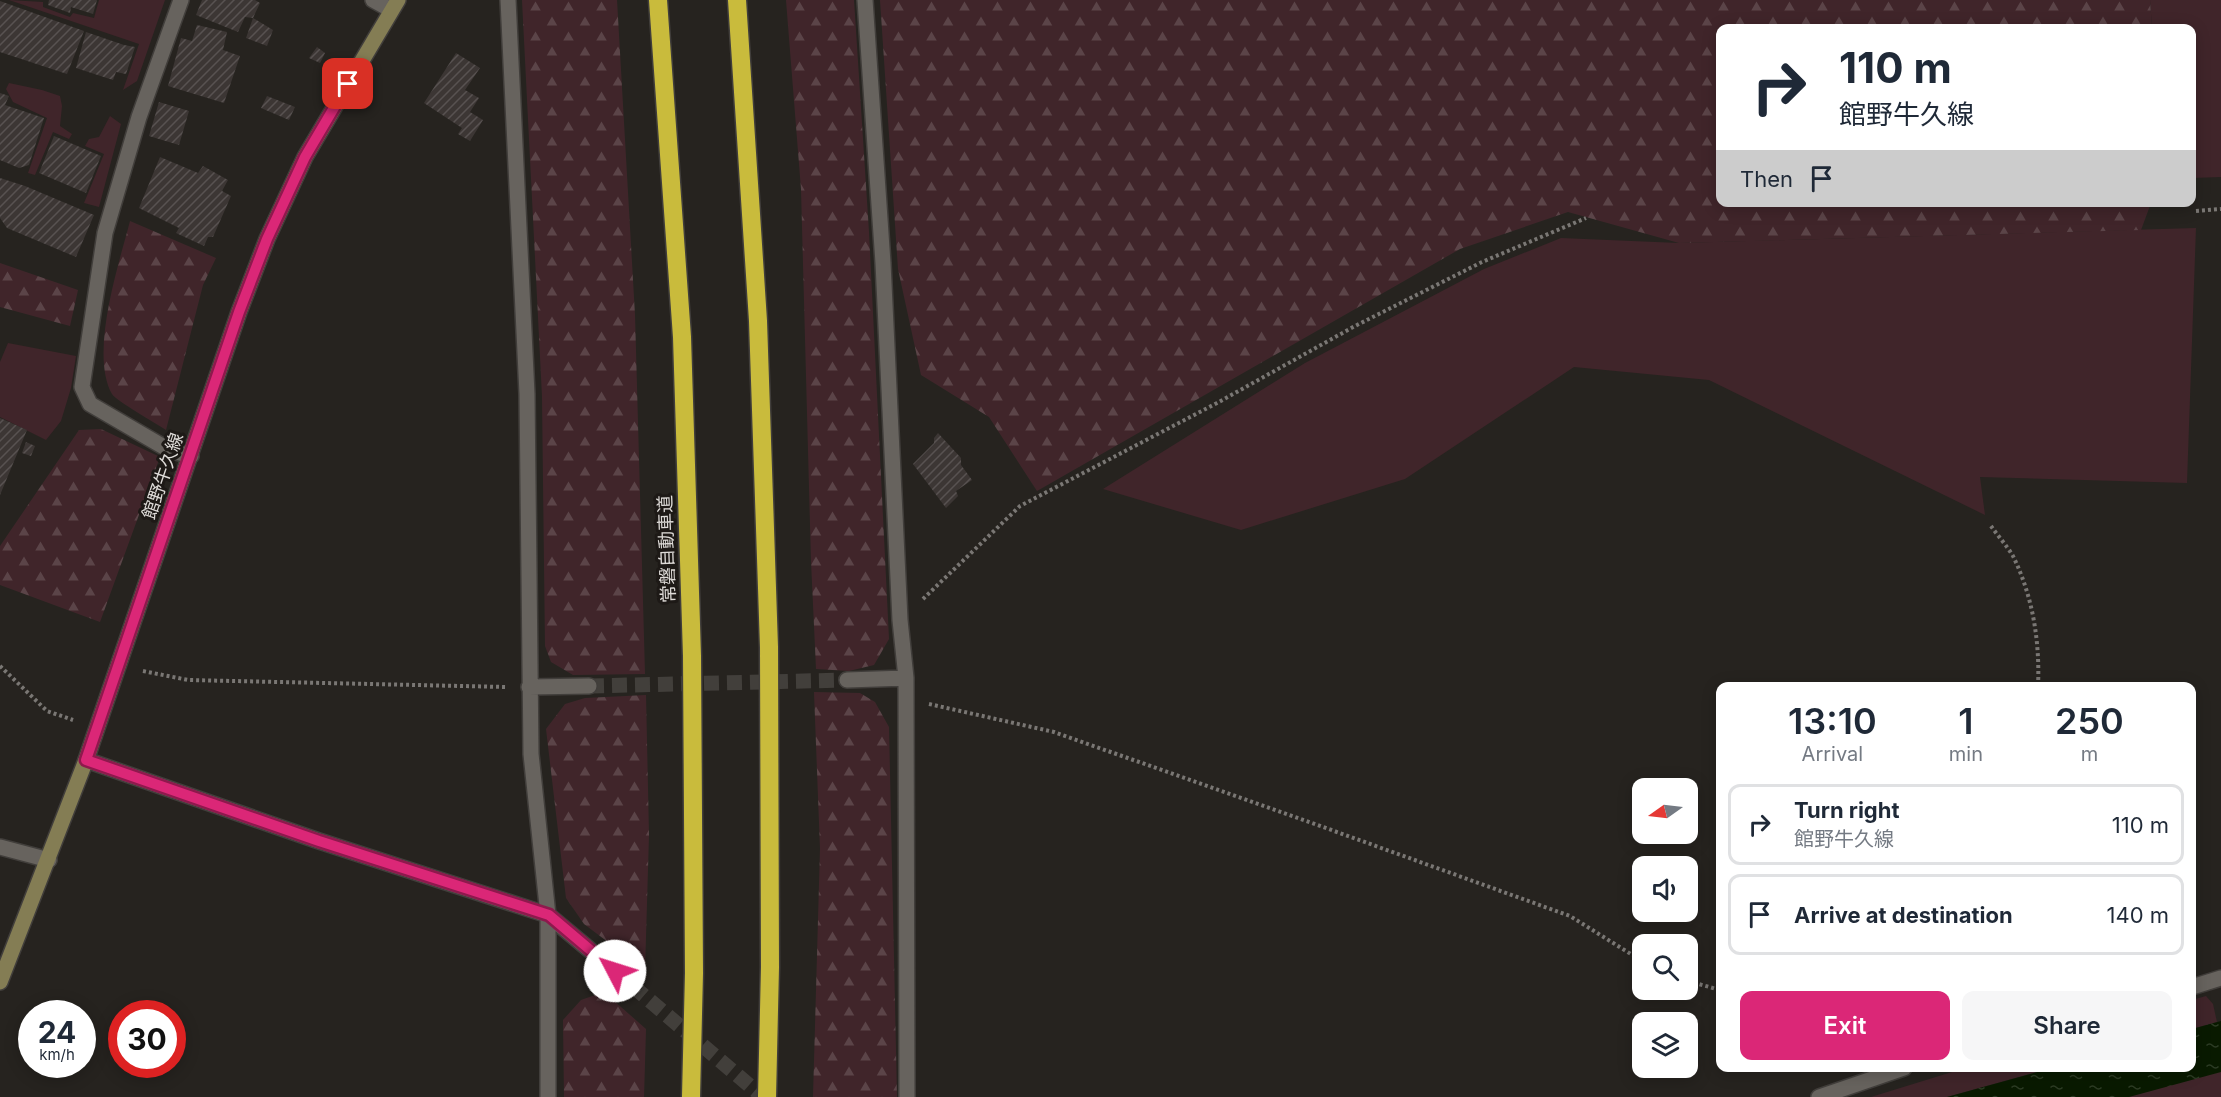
<!DOCTYPE html>
<meta charset="utf-8">
<style>
body{margin:0;font-family:Inter,"Noto Sans JP",sans-serif;background:#f6f6f7;color:#1f2937;height:100vh;display:flex;flex-direction:column;font-size:22px;white-space:nowrap}
*{box-sizing:border-box;margin:0}
p{font-size:20px;color:#747a83}
.icon{flex:none;width:33px;height:33px;fill:none;stroke:currentColor;stroke-width:2;stroke-linecap:round;stroke-linejoin:round}
.map{position:relative;flex:1;overflow:hidden}
.panel{position:absolute;left:1716px;top:682px;width:480px;height:390px;display:flex;flex-direction:column;background:#fff;border-radius:12px;box-shadow:0 3px 15px #0003}
.panel>*{flex:none}
.guide{position:absolute;left:1716px;top:24px;width:480px;height:183px;border-radius:12px;box-shadow:0 3px 15px #0003;background:#fff;color:#1f2937;overflow:hidden}
.needle{width:39px;rotate:256deg}
.fabs{position:absolute;left:1632px;top:778px;display:grid;gap:12px}
.fabs a{display:grid;place-items:center;width:66px;height:66px;border-radius:12px;background:#fff;box-shadow:0 3px 15px #0003;font-size:30px}
.speed{position:absolute;left:18px;top:1000px;display:flex;gap:12px;font-size:30px;font-weight:700;text-align:center}
.speed>*{display:grid;place-content:center;width:78px;height:78px;border-radius:50%;background:#fff;box-shadow:0 3px 15px #0003;line-height:1}
.speed small{font-size:15px;font-weight:400}
.speed .limit{border:9px solid #d22;background:#fff;color:#111}
.pin{position:absolute;display:grid;place-items:center;width:51px;height:51px;color:#fff;margin:-26px;border-radius:12px;box-shadow:0 3px 9px #0006}
.me{position:absolute;width:66px;margin:-33px;rotate:310deg;stroke-linejoin:round;filter:drop-shadow(0 0 4px #0008)}
.turn{display:flex;align-items:center;gap:21px;height:126px;padding:0 24px;font-size:27px}
.turn .icon{width:78px;height:78px;stroke-width:2.5}
.turn b{display:block;font-size:42px;line-height:51px}
.then{display:flex;align-items:center;height:57px;padding:0 24px;background:#0003;gap:12px;font-size:22px}
.eta{display:flex;justify-content:space-evenly;align-items:center;height:102px;text-align:center}
.eta b{font-size:36px;font-weight:600;line-height:42px}
.button{display:flex;gap:12px;margin-top:auto;padding:12px 24px}
.button a{flex:1;height:69px;border-radius:12px;background:#db2777;color:#fff;font-size:24px;font-weight:600;line-height:69px;text-align:center}
.button a+a{background:#f6f6f7;color:#1f2937}
ul{padding:0;list-style:none}
li{display:flex;align-items:center;gap:18px;height:81px;margin:0 12px 9px;padding:0 12px;border:3px solid #e0e1e3;border-radius:12px}
li div{flex:1}
li b{display:block;font-size:22px}
li em{font-style:normal}
.map>svg:first-child{display:block}
.green{fill:#40252a}
.forest{fill:url(#forest-firs)}
.water{fill:url(#water-ripples)}
.building{fill:url(#building-hatch)}
.lines{fill:none;stroke-linecap:round;stroke-linejoin:round}
.street-tunnel{stroke:#423f3b;stroke-width:15;stroke-dasharray:15 8;stroke-linecap:butt}
.street-casing{stroke:#413e3b;stroke-width:18}
.secondary-casing{stroke:#413e3b;stroke-width:18}
.highway-casing{stroke:#413e3b;stroke-width:21}
.path{stroke:#7a7774;stroke-width:4;stroke-dasharray:3 3;stroke-linecap:butt}
.street{stroke:#67635e;stroke-width:15}
.secondary{stroke:#847d54;stroke-width:15}
.highway{stroke:#c9bb3c;stroke-width:18}
.route-casing{stroke:#8e194d;stroke-width:15}
.route{stroke:#db2777;stroke-width:10}
.labels{text-anchor:middle;stroke-width:6;stroke-linejoin:round;paint-order:stroke}
.street-label{font-size:18px;fill:#dedbd8;stroke:#1d1916}
</style>
<div class="map">
<svg width="2221" height="1097" viewBox="0 0 2221 1097">
<defs>
<pattern id="forest-firs" width="22" height="20" patternUnits="userSpaceOnUse" patternTransform="scale(1.5)"><rect width="22" height="20" fill="#40252a"/><path d="M5 1l3.5 6h-7zM16 11l3.5 6h-7z" fill="#5b4448"/></pattern>
<pattern id="water-ripples" width="26" height="14" patternUnits="userSpaceOnUse" patternTransform="scale(1.5)"><rect width="26" height="14" fill="#091a00"/><path d="M2 4q2-2 4 0t4 0M15 11q2-2 4 0t4 0" fill="none" stroke="#2c3b24"/></pattern>
<pattern id="building-hatch" width="6" height="6" patternUnits="userSpaceOnUse" patternTransform="scale(1.5)"><rect width="6" height="6" fill="#3c3634"/><path d="M-1 1l2-2M0 6l6-6M5 7l2-2" fill="none" stroke="#585251"/></pattern>
</defs>
<rect width="100%" height="100%" fill="#26231f"/>
<path class="green" d="M 9,0 L 43,2 L 43,7 L 70,17 L 73,13 L 94,18 L 99,0 L 165,0 L 137,81 L 123,90 L 139,44 Z
M 2150,0 L 2221,0 L 2221,177 L 2192,178 L 2192,28 L 2152,28 Z
M 9,83 L 42,90 L 60,96 L 62,106 L 60,126 L 72,134 L 69,139 L 53,132 L 35,175 L 28,173 L 47,118 L 13,102 L 6,89 Z
M 110,116 L 121,124 L 99,207 L 84,203 L 104,154 L 85,146 L 89,139 L 99,137 Z
M 2196,228 L 2187,483 L 1980,477 L 1985,515 L 1709,380 L 1574,367 L 1405,479 L 1241,530 L 1103,489 L 1305,363 L 1484,269 L 1561,238 L 1679,243 Z
M 8,343 L 76,356 L 71,388 L 61,421 L 46,440 L 0,417 L 0,362 Z
M 2206,996 L 2213,1004 L 2217,1022 L 2192,1029 L 2192,1000 Z
M 1965,1068 L 2051,1068 L 1947,1097 L 1871,1097 Z
M 2221,1071 L 2221,1097 L 2127,1097 Z"/>
<path class="forest" d="M 522,0 L 617,0 L 635,315 L 645,674 L 573,675 L 551,662 L 545,646 L 542,396 Z
M 786,0 L 854,0 L 869,232 L 889,639 L 874,665 L 849,671 L 816,669 L 811,561 L 801,189 Z
M 880,0 L 2150,0 L 2152,28 L 1720,28 L 1720,202 L 2151,203 L 2141,230 L 1679,243 L 1568,212 L 1460,249 L 1037,491 L 989,417 L 921,375 L 898,269 Z
M 130,221 L 216,258 L 203,285 L 166,430 C 156,423 116,401 112,394 C 89,353 119,264 130,221 Z
M 0,263 L 78,290 L 70,326 L 0,307 Z
M 101,429 L 160,457 L 100,622 L 0,585 L 0,546 L 79,430 Z
M 814,692 L 860,693 L 875,702 L 889,727 L 897,1097 L 813,1097 L 820,849 Z
M 646,695 L 649,835 L 645,970 L 584,924 L 566,898 L 546,729 L 565,704 L 585,698 Z
M 604,992 L 646,1029 L 644,1097 L 564,1097 L 563,1020 L 581,1000 Z"/>
<path class="water" d="M 2221,1021 L 2221,1072 L 2129,1097 L 1947,1097 L 2052,1068 L 2192,1068 L 2192,1029 Z"/>
<path class="building" d="M 49,0 L 97,0 L 93,14 L 71,7 L 70,13 L 48,5 Z
M 202,0 L 255,0 L 260,3 L 253,18 L 245,17 L 238,32 L 196,15 Z
M 0,1 L 84,31 L 67,74 L 0,52 Z
M 253,18 L 273,30 L 267,46 L 246,38 Z
M 197,25 L 227,32 L 223,50 L 240,56 L 224,103 L 168,86 L 181,38 L 192,41 Z
M 86,32 L 124,45 L 135,47 L 126,74 L 116,72 L 113,80 L 76,68 Z
M 317,47 L 325,53 L 320,63 L 309,58 Z
M 456,53 L 480,68 L 465,90 L 479,98 L 470,112 L 483,120 L 470,141 L 458,134 L 462,128 L 424,103 Z
M 0,93 L 9,96 L 5,105 L 44,118 L 29,165 L 19,168 L 0,160 Z
M 267,96 L 295,107 L 289,120 L 261,108 Z
M 159,102 L 189,111 L 179,145 L 149,136 Z
M 54,136 L 101,156 L 86,193 L 39,173 Z
M 160,157 L 198,173 L 203,166 L 228,180 L 222,191 L 231,196 L 213,237 L 208,237 L 204,246 L 176,233 L 179,228 L 139,208 Z
M 0,178 L 25,186 L 94,215 L 76,257 L 7,228 L 0,218 Z
M 0,418 L 27,430 L 0,495 Z
M 938,433 L 961,458 L 961,465 L 972,480 L 956,491 L 958,496 L 946,508 L 913,464 L 934,443 L 934,438 Z
M 26,442 L 35,446 L 31,456 L 22,453 Z"/>
<g class="lines">
<path class="street-tunnel" d="M 589,686 L 847,680
M 615,971 L 763,1097"/>
<defs>
<path id="street" d="M 181,0 L 139,117 L 105,233 L 82,387 L 90,404 L 169,450 L 191,456
M 373,0 L 391,10
M 508,0 L 527,394 L 531,754 L 548,915 L 548,1097
M 865,0 L 883,263 L 900,620 L 906,678 L 907,1097
M 847,680 L 906,678
M 529,687 L 589,686
M 86,760 L 319,841 L 548,915 L 615,971
M 0,847 L 49,860
M 2192,987 L 2221,978
M 1819,1097 L 1904,1068"/>
<path id="secondary" d="M 0,982 L 86,760 L 239,312 L 267,239 L 305,157 L 398,0"/>
<path id="highway" d="M 658,0 L 682,337 L 692,656 L 694,973 L 691,1097
M 737,0 L 758,321 L 769,647 L 770,967 L 767,1097"/>
</defs>
<use href="#street" class="street-casing"/>
<use href="#secondary" class="secondary-casing"/>
<use href="#highway" class="highway-casing"/>
<path class="path" d="M 2196,211 L 2221,209
M 1991,526 C 1998,536 2007,546 2013,556 C 2033,597 2040,642 2038,687
M 923,599 L 1020,506 L 1217,403 L 1355,326 L 1482,262 L 1586,218
M 0,666 L 47,711 L 73,720
M 143,671 L 188,680 L 507,687
M 929,704 L 1054,732 L 1312,823 L 1570,916 L 1642,961
M 1688,981 L 1720,990"/>
<use href="#street" class="street"/>
<use href="#secondary" class="secondary"/>
<use href="#highway" class="highway"/>
</g>
<g class="lines">
<defs>
<path id="route" d="M 348,84 L 305,157 L 267,239 L 239,312 L 86,760 L 319,841 L 549,915 L 615,971"/>
</defs>
<use href="#route" class="route-casing"/>
<use href="#route" class="route"/>
</g>
<g class="labels">
<g class="street-label">
<text transform="translate(163 476) rotate(-71)" y="6">館野牛久線</text>
<text transform="translate(667 549) rotate(-92)" y="6">常磐自動車道</text>
</g>
</g>
</svg>
<div class="fabs">
<a><svg class="needle" viewBox="-14 -14 28 28"><path d="M0-13l5 13h-10z" fill="#e53935"/><path d="M0 13l5-13h-10z" fill="#747a83"/></svg></a>
<a><svg class="icon" aria-label="sound" viewBox="0 0 24 24"><path d="M4 9h4l5-4v14l-5-4H4zM17 9q2 3 0 6"/></svg></a>
<a><svg class="icon" aria-label="search" viewBox="0 0 24 24"><circle cx="10" cy="10" r="6"/><path d="M15 15l6 6"/></svg></a>
<a><svg class="icon" aria-label="layers" viewBox="0 0 24 24"><path d="M12 4l9 5-9 5-9-5zM3 14l9 5 9-5"/></svg></a>
</div>
<div class="speed"><div>24<small>km/h</small></div><div class="limit">30</div></div>
<div class="pin" style="left:348px;top:84px;background:#d93025"><svg class="icon" aria-label="arrive" viewBox="0 0 24 24"><path d="M6 21V4h12l-3 4 3 4H6"/></svg></div>
<svg class="me" style="left:615px;top:971px" viewBox="-20 -20 40 40"><circle r="19" fill="#fff"/><path d="M0-13L10 11 0 6-10 11z" fill="#db2777"/></svg>
<div class="guide">
<div class="turn"><svg class="icon" aria-label="right" viewBox="0 0 24 24"><path d="M7 20v-9h11M14 6l5 5-5 5"/></svg><div><b>110 m</b>館野牛久線</div></div>
<div class="then">Then<svg class="icon" aria-label="arrive" viewBox="0 0 24 24"><path d="M6 21V4h12l-3 4 3 4H6"/></svg></div>
</div>
<section class="panel">
<div class="eta">
<div><b>13:10</b><p>Arrival</p></div>
<div><b>1</b><p>min</p></div>
<div><b>250</b><p>m</p></div>
</div>
<ul>
<li><svg class="icon" aria-label="right" viewBox="0 0 24 24"><path d="M7 20v-9h11M14 6l5 5-5 5"/></svg><div><b>Turn right</b><p>館野牛久線</p></div><em>110 m</em></li>
<li><svg class="icon" aria-label="arrive" viewBox="0 0 24 24"><path d="M6 21V4h12l-3 4 3 4H6"/></svg><div><b>Arrive at destination</b></div><em>140 m</em></li>
</ul>
<div class="button"><a>Exit</a><a>Share</a></div>
</section>
</div>
